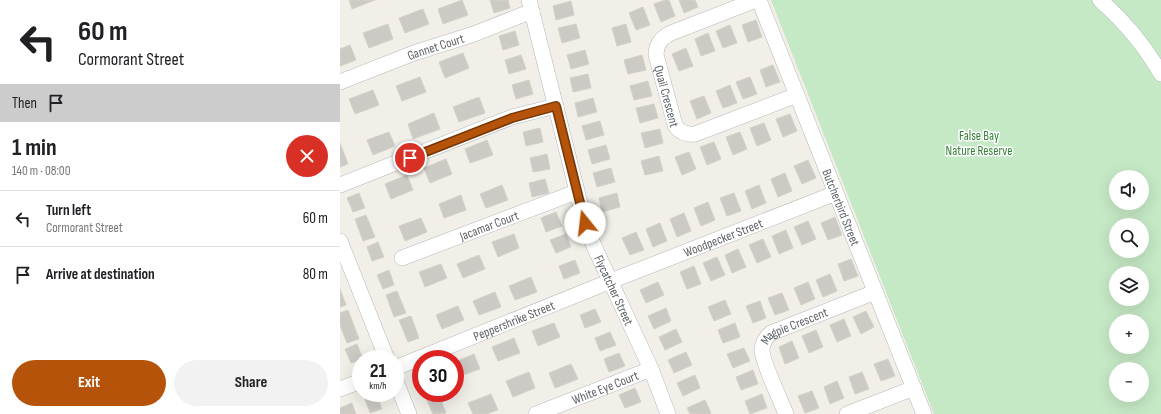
<!DOCTYPE html>
<meta charset="utf-8">
<style>
body{margin:0;font-family:"Sofia Sans Condensed",sans-serif;background:#f2f2f2;color:#202124;height:100vh;display:flex;flex-direction:column;font-size:15px;white-space:nowrap}
*{box-sizing:border-box;margin:0}
p{font-size:13px;color:#757577}
.icon{flex:none;width:22px;height:22px;fill:none;stroke:currentColor;stroke-width:2;stroke-linecap:round;stroke-linejoin:round}
.map{position:relative;flex:1;overflow:hidden}
.drawer{display:flex;flex-direction:column;background:#fff;width:340px}
.drawer>*{flex:none}
.guide{background:#fff;color:#202124;overflow:hidden}
.fabs{position:absolute;left:769px;top:170px;display:grid;gap:8px}
.fabs a{display:grid;place-items:center;width:40px;height:40px;border-radius:50%;background:#fff;box-shadow:0 4px 16px #0002;font-size:20px}
.speed{position:absolute;left:12px;top:350px;display:flex;gap:8px;font-size:20px;font-weight:700;text-align:center}
.speed>*{display:grid;place-content:center;width:52px;height:52px;border-radius:50%;background:#fff;box-shadow:0 4px 16px #0002;line-height:1}
.speed small{font-size:10px;font-weight:400}
.speed .limit{border:6px solid #d22;background:#fff;color:#111}
.pin{position:absolute;display:grid;place-items:center;width:34px;height:34px;color:#fff;margin:-17px;border:2px solid #fff;border-radius:50%;box-shadow:0 1px 4px #0007}
.me{position:absolute;width:44px;margin:-22px;rotate:344deg;stroke-linejoin:round;filter:drop-shadow(0 0 3px #0008)}
.turn{display:flex;align-items:center;gap:14px;height:84px;padding:0 12px;font-size:18px}
.turn .icon{width:52px;height:52px;stroke-width:2.5}
.turn b{display:block;font-size:28px;line-height:34px}
.then{display:flex;align-items:center;height:38px;padding:0 12px;background:#0003;gap:8px;font-size:15px}
.round{display:grid;place-items:center;flex:none;width:42px;height:42px;border-radius:21px;background:#f2f2f2}
.head{display:flex;align-items:center;justify-content:space-between;height:68px;padding:0 12px}
h1{font-size:24px;font-weight:700;line-height:30px}
.button{display:flex;gap:8px;margin-top:auto;padding:8px 12px}
.button a{flex:1;height:46px;border-radius:24px;background:#b45309;color:#fff;font-size:16px;font-weight:700;line-height:46px;text-align:center}
.button a+a{background:#f2f2f2;color:#202124}
ul{padding:0;list-style:none}
li{display:flex;align-items:center;gap:12px;height:56px;padding:0 12px;border-top:1px solid #e0e0e0}
li div{flex:1}
li b{display:block;font-size:15px}
li em{font-style:normal}
main{display:flex;flex:1;min-height:0}
.map>svg:first-child{display:block}
.green{fill:#c5e8c5;fill-rule:evenodd}
.building{fill:#cccac5;stroke:#d6d1c6}
.lines{fill:none;stroke-linecap:round;stroke-linejoin:round}
.minor-casing{stroke:#b5b8bc;stroke-width:16}
.minor{stroke:#fff;stroke-width:15}
.route-casing{stroke:#753606;stroke-width:10}
.route{stroke:#b45309;stroke-width:7}
.labels{text-anchor:middle;stroke-width:3;stroke-linejoin:round;paint-order:stroke}
.street-label{font-size:13px;fill:#5f6368;stroke:#fff}
.park-label{font-size:13px;fill:#348238;stroke:#fff}
</style>
<main>
<section class="drawer">
<div class="guide">
<div class="turn"><svg class="icon" aria-label="left" viewBox="0 0 24 24"><path d="M17 20v-9H6M10 6l-5 5 5 5"/></svg><div><b>60 m</b>Cormorant Street</div></div>
<div class="then">Then<svg class="icon" aria-label="arrive" viewBox="0 0 24 24"><path d="M6 21V4h12l-3 4 3 4H6"/></svg></div>
</div>
<div class="head"><div><h1>1 min</h1><p>140 m · 08:00</p></div><a class="round" style="background:#d93025;color:#fff"><svg class="icon" aria-label="close" viewBox="0 0 24 24"><path d="M6 6l12 12M18 6L6 18"/></svg></a></div>
<ul>
<li><svg class="icon" aria-label="left" viewBox="0 0 24 24"><path d="M17 20v-9H6M10 6l-5 5 5 5"/></svg><div><b>Turn left</b><p>Cormorant Street</p></div><em>60 m</em></li>
<li><svg class="icon" aria-label="arrive" viewBox="0 0 24 24"><path d="M6 21V4h12l-3 4 3 4H6"/></svg><div><b>Arrive at destination</b></div><em>80 m</em></li>
</ul>
<div class="button"><a>Exit</a><a>Share</a></div>
</section>
<div class="map">
<svg width="821" height="414" viewBox="0 0 821 414">
<rect width="100%" height="100%" fill="#f1efe8"/>
<path class="green" d="M 431,0 L 821,0 L 821,414 L 594,414 ZM 776,177 L 802,177 L 802,203 L 776,203 ZM 776,225 L 802,225 L 802,251 L 776,251 ZM 776,273 L 802,273 L 802,299 L 776,299 ZM 776,321 L 802,321 L 802,347 L 776,347 ZM 776,369 L 802,369 L 802,395 L 776,395 Z"/>
<path class="building" d="M 9,0 L 35,0 L 12,9 Z
M 122,0 L 128,15 L 103,24 L 98,9 Z
M 150,0 L 168,0 L 170,8 L 154,13 Z
M 325,0 L 329,0 L 335,16 L 321,22 L 314,4 Z
M 339,0 L 355,0 L 358,7 L 344,13 Z
M 231,1 L 234,15 L 216,20 L 213,6 Z
M 303,7 L 310,25 L 296,30 L 289,13 Z
M 83,9 L 89,24 L 65,33 L 59,18 Z
M 416,20 L 422,37 L 408,42 L 402,25 Z
M 48,24 L 53,39 L 29,48 L 23,33 Z
M 236,24 L 240,38 L 222,43 L 218,28 Z
M 286,24 L 291,42 L 277,46 L 272,28 Z
M 390,25 L 397,43 L 383,48 L 376,31 Z
M 175,31 L 179,45 L 163,50 L 159,36 Z
M 368,33 L 375,51 L 361,56 L 355,39 Z
M 10,45 L 16,60 L 0,66 L 0,49 Z
M 346,48 L 353,66 L 339,71 L 332,54 Z
M 245,50 L 249,64 L 231,69 L 227,55 Z
M 123,53 L 129,68 L 105,78 L 99,62 Z
M 181,55 L 186,69 L 169,74 L 165,60 Z
M 302,55 L 306,70 L 288,74 L 284,60 Z
M 433,65 L 440,82 L 426,87 L 420,70 Z
M 248,74 L 251,88 L 233,92 L 230,78 Z
M 80,77 L 86,92 L 62,101 L 56,86 Z
M 410,77 L 417,94 L 403,99 L 396,82 Z
M 189,80 L 193,94 L 176,99 L 172,85 Z
M 308,81 L 312,96 L 294,100 L 290,86 Z
M 390,85 L 397,103 L 383,108 L 376,91 Z
M 33,90 L 39,105 L 15,114 L 9,99 Z
M 364,96 L 371,113 L 357,119 L 350,101 Z
M 139,97 L 145,113 L 119,122 L 113,107 Z
M 253,98 L 257,112 L 238,117 L 235,103 Z
M 314,104 L 318,118 L 300,123 L 296,108 Z
M 94,113 L 100,129 L 73,139 L 68,124 Z
M 450,114 L 457,131 L 443,137 L 436,119 Z
M 260,121 L 264,135 L 246,140 L 242,126 Z
M 424,123 L 431,140 L 417,146 L 410,128 Z
M 200,128 L 203,142 L 186,146 L 183,132 Z
M 320,129 L 323,143 L 305,148 L 301,133 Z
M 49,132 L 55,146 L 33,155 L 27,140 Z
M 400,132 L 407,149 L 393,155 L 386,137 Z
M 147,140 L 153,155 L 130,163 L 125,149 Z
M 374,142 L 381,159 L 367,165 L 360,147 Z
M 0,143 L 8,164 L 0,167 Z
M 266,145 L 270,159 L 252,164 L 248,150 Z
M 349,152 L 356,169 L 342,175 L 335,157 Z
M 207,154 L 210,169 L 193,172 L 190,158 Z
M 319,156 L 323,171 L 305,175 L 301,161 Z
M 106,159 L 112,174 L 90,183 L 84,168 Z
M 468,160 L 476,178 L 462,184 L 454,166 Z
M 271,168 L 275,182 L 257,187 L 253,173 Z
M 445,173 L 452,191 L 438,197 L 431,179 Z
M 67,175 L 73,190 L 51,199 L 45,184 Z
M 205,179 L 209,193 L 192,197 L 189,183 Z
M 162,185 L 168,200 L 146,208 L 140,194 Z
M 419,185 L 426,203 L 412,209 L 405,191 Z
M 19,193 L 25,208 L 13,212 L 7,198 Z
M 277,193 L 280,207 L 262,212 L 259,198 Z
M 394,193 L 401,211 L 387,216 L 380,198 Z
M 121,195 L 126,210 L 104,218 L 99,204 Z
M 368,202 L 375,220 L 361,226 L 354,208 Z
M 216,212 L 222,226 L 206,232 L 201,218 Z
M 344,213 L 351,231 L 337,237 L 330,219 Z
M 26,215 L 35,237 L 23,241 L 15,219 Z
M 495,217 L 502,235 L 488,240 L 481,223 Z
M 81,218 L 87,232 L 65,241 L 59,226 Z
M 468,221 L 476,239 L 462,245 L 454,227 Z
M 320,223 L 327,241 L 313,247 L 306,229 Z
M 446,230 L 453,248 L 439,254 L 432,236 Z
M 296,232 L 304,250 L 290,255 L 282,238 Z
M 174,234 L 179,248 L 158,257 L 152,242 Z
M 226,234 L 231,247 L 216,253 L 210,240 Z
M 423,239 L 431,257 L 417,263 L 409,245 Z
M 38,242 L 44,257 L 32,261 L 27,247 Z
M 398,249 L 406,267 L 392,273 L 385,255 Z
M 139,255 L 145,269 L 123,278 L 117,264 Z
M 377,257 L 385,275 L 371,281 L 363,263 Z
M 511,259 L 518,276 L 504,281 L 498,264 Z
M 235,260 L 240,273 L 224,279 L 219,266 Z
M 101,264 L 107,278 L 85,287 L 79,272 Z
M 354,266 L 361,284 L 347,289 L 340,272 Z
M 49,270 L 54,285 L 43,289 L 37,275 Z
M 490,274 L 497,291 L 483,297 L 476,280 Z
M 191,277 L 197,292 L 175,300 L 169,286 Z
M 318,282 L 324,295 L 306,303 L 300,290 Z
M 468,282 L 475,299 L 461,305 L 454,288 Z
M 0,289 L 6,305 L 0,307 Z
M 57,291 L 66,313 L 54,317 L 46,295 Z
M 155,292 L 161,307 L 139,315 L 133,301 Z
M 442,293 L 449,310 L 435,315 L 428,298 Z
M 385,300 L 391,314 L 374,321 L 368,307 Z
M 420,301 L 426,318 L 413,323 L 406,306 Z
M 118,306 L 124,320 L 102,329 L 96,315 Z
M 326,308 L 331,321 L 314,329 L 308,316 Z
M 255,309 L 261,322 L 245,328 L 240,315 Z
M 8,310 L 19,339 L 7,343 L 0,325 L 0,313 Z
M 526,311 L 534,327 L 521,334 L 513,317 Z
M 71,316 L 79,338 L 68,342 L 59,320 Z
M 504,319 L 511,336 L 497,342 L 490,325 Z
M 214,323 L 220,337 L 198,346 L 192,331 Z
M 395,323 L 400,337 L 383,343 L 378,330 Z
M 336,329 L 342,342 L 325,350 L 319,337 Z
M 476,330 L 483,347 L 469,353 L 462,336 Z
M 270,332 L 276,345 L 260,351 L 255,338 Z
M 174,338 L 180,353 L 158,361 L 152,347 Z
M 452,341 L 459,358 L 445,364 L 439,347 Z
M 17,344 L 23,359 L 11,363 L 5,349 Z
M 404,348 L 410,361 L 393,368 L 387,354 Z
M 346,352 L 352,365 L 334,373 L 328,360 Z
M 279,353 L 285,366 L 269,372 L 264,359 Z
M 134,354 L 140,369 L 117,377 L 115,371 L 115,362 Z
M 548,359 L 555,376 L 541,381 L 534,364 Z
M 231,364 L 238,379 L 215,388 L 209,373 Z
M 413,370 L 418,384 L 401,390 L 396,377 Z
M 189,372 L 195,388 L 173,397 L 166,381 Z
M 522,372 L 529,389 L 515,394 L 509,377 Z
M 355,375 L 360,388 L 343,396 L 337,383 Z
M 497,381 L 504,398 L 490,404 L 484,387 Z
M 295,388 L 301,402 L 285,408 L 279,395 Z
M 472,391 L 479,408 L 465,413 L 458,396 Z
M 92,393 L 98,393 L 106,413 L 93,414 L 85,396 Z
M 36,394 L 42,409 L 30,413 L 25,399 Z
M 151,394 L 158,410 L 146,414 L 133,414 L 128,403 Z
M 422,394 L 427,408 L 410,414 L 405,401 Z
M 365,400 L 371,413 L 368,414 L 350,414 L 347,408 Z
M 12,403 L 16,414 L 0,414 L 0,408 Z"/>
<g class="lines">
<defs>
<g id="minor">
<path id="s1" d="M 189,0 L 245,223 L 254,246 L 311,369 L 328,414"/>
<path id="s2" d="M 416,0 L 331,33 C 321,38 316,44 316,55 L 335,125 C 339,132 347,135 355,134 L 457,95"/>
<path id="s3" d="M 419,0 L 584,414"/>
<path d="M 760,0 C 784,21 805,46 821,74"/>
<path id="s4" d="M 0,82 L 74,53 L 134,34 L 192,11"/>
<path d="M 0,185 L 172,117 L 216,106"/>
<path d="M 0,241 L 47,359"/>
<path id="s5" d="M 62,258 L 236,192"/>
<path id="s6" d="M 55,368 L 271,281 L 496,193"/>
<path d="M 55,379 L 69,414"/>
<path d="M 0,389 L 21,381"/>
<path id="s7" d="M 196,414 L 311,369"/>
<path id="s8" d="M 446,414 C 441,401 421,359 422,349 C 423,342 426,337 431,333 L 535,292"/>
<path d="M 507,414 L 574,388"/>
</g>
</defs>
<use href="#minor" class="minor-casing"/>
<use href="#minor" class="minor"/>
</g>
<g class="lines">
<defs>
<path id="route" d="M 70,158 L 172,118 L 216,106 L 245,223"/>
</defs>
<use href="#route" class="route-casing"/>
<use href="#route" class="route"/>
</g>
<g class="labels">
<g class="street-label">
<text dy="5" stroke="none"><textPath href="#s4" startOffset="102">Gannet Court</textPath></text>
<text dy="5" stroke="none"><textPath href="#s2" startOffset="162">Quail Crescent</textPath></text>
<text dy="5" stroke="none"><textPath href="#s3" startOffset="223">Butcherbird Street</textPath></text>
<text dy="5" stroke="none"><textPath href="#s5" startOffset="93">Jacamar Court</textPath></text>
<text dy="5" stroke="none"><textPath href="#s6" startOffset="353">Woodpecker Street</textPath></text>
<text dy="5" stroke="none"><textPath href="#s1" startOffset="303">Flycatcher Street</textPath></text>
<text dy="5" stroke="none"><textPath href="#s6" startOffset="128">Peppershrike Street</textPath></text>
<text dy="5" stroke="none"><textPath href="#s8" startOffset="112">Magpie Crescent</textPath></text>
<text dy="5" stroke="none"><textPath href="#s7" startOffset="74">White Eye Court</textPath></text>
</g>
<g class="park-label">
<text x="639" y="140">False Bay<tspan x="639" dy="15">Nature Reserve</tspan></text>
</g>
</g>
</svg>
<div class="fabs">
<a><svg class="icon" aria-label="sound" viewBox="0 0 24 24"><path d="M4 9h4l5-4v14l-5-4H4zM17 9q2 3 0 6"/></svg></a>
<a><svg class="icon" aria-label="search" viewBox="0 0 24 24"><circle cx="10" cy="10" r="6"/><path d="M15 15l6 6"/></svg></a>
<a><svg class="icon" aria-label="layers" viewBox="0 0 24 24"><path d="M12 4l9 5-9 5-9-5zM3 14l9 5 9-5"/></svg></a>
<a>+</a>
<a>−</a>
</div>
<div class="speed"><div>21<small>km/h</small></div><div class="limit">30</div></div>
<div class="pin" style="left:70px;top:158px;background:#d93025"><svg class="icon" aria-label="arrive" viewBox="0 0 24 24"><path d="M6 21V4h12l-3 4 3 4H6"/></svg></div>
<svg class="me" style="left:245px;top:223px" viewBox="-20 -20 40 40"><circle r="19" fill="#fff"/><path d="M0-13L10 11 0 6-10 11z" fill="#b45309"/></svg>
</div>
</main>
